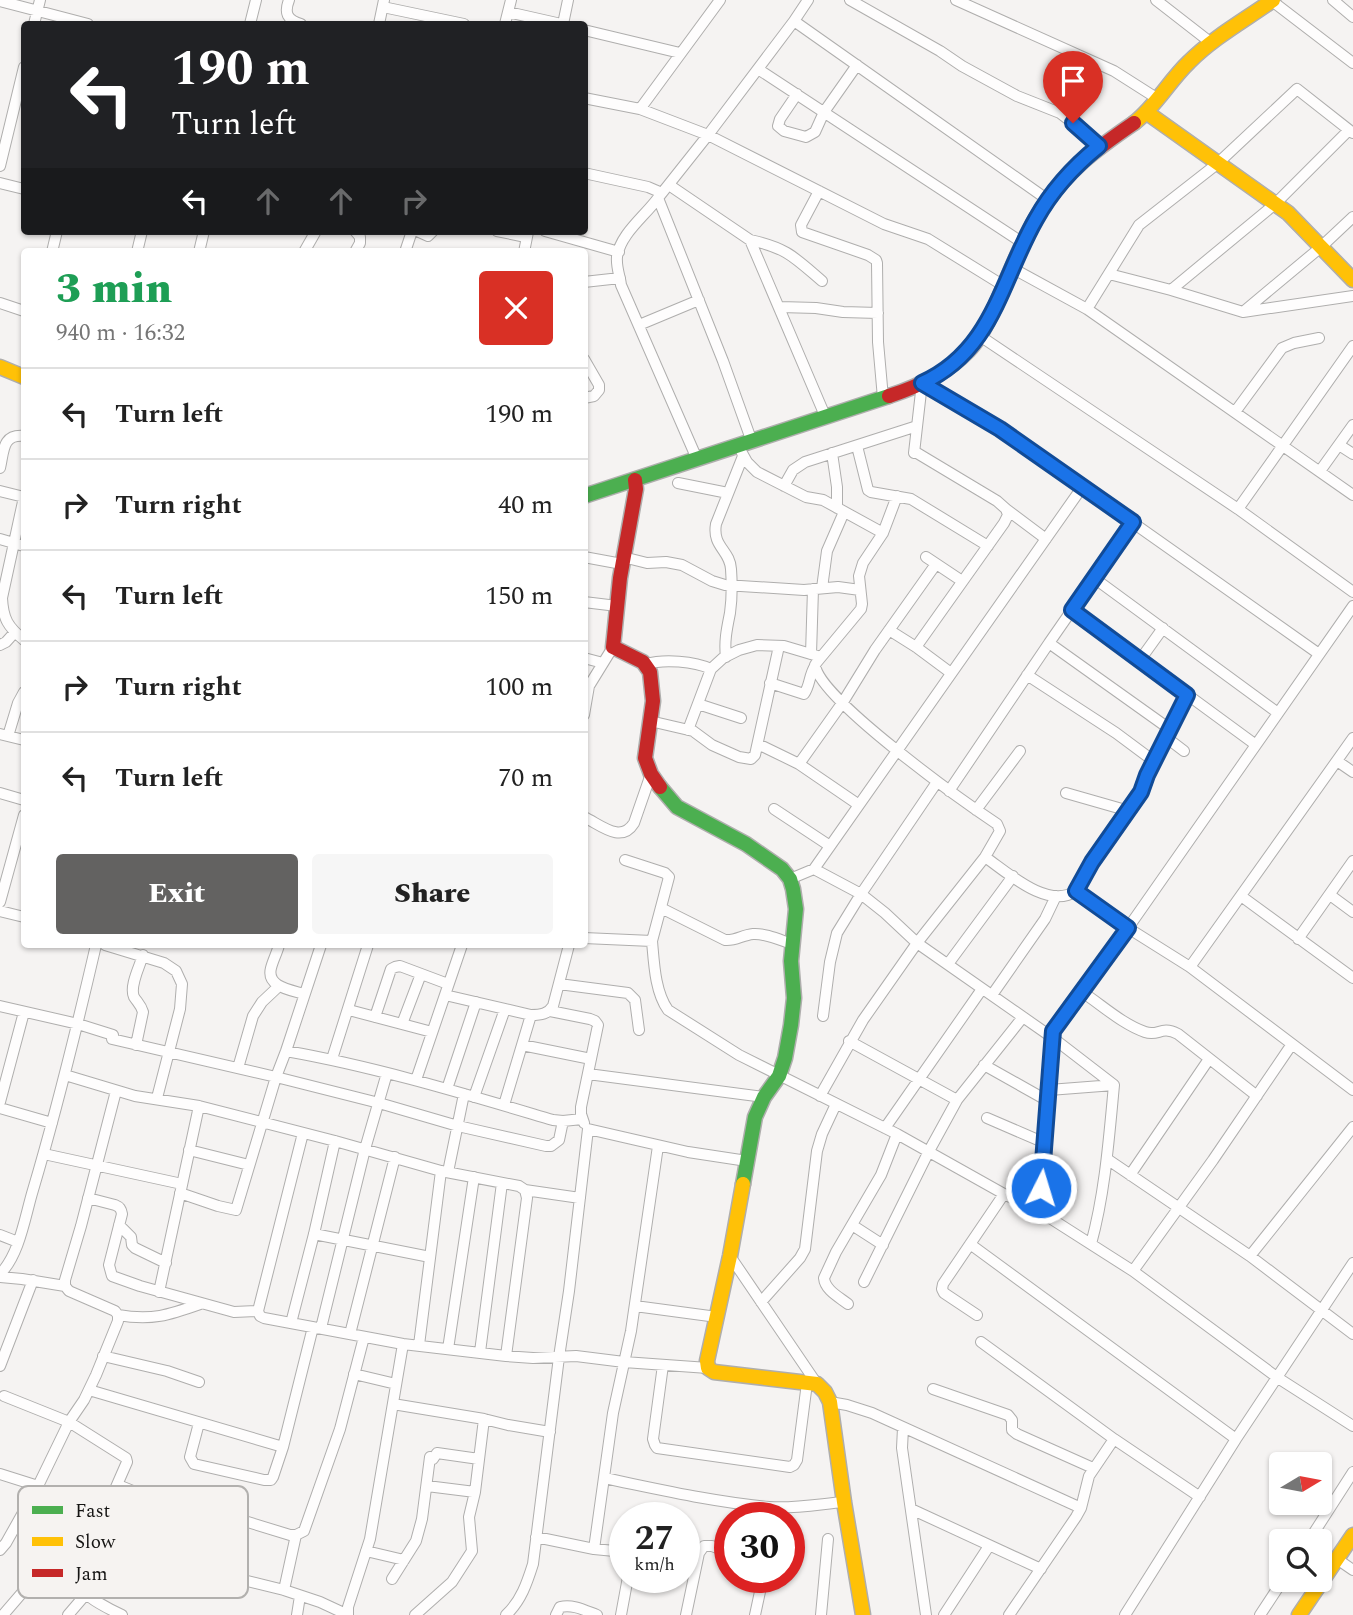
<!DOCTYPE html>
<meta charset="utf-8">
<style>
body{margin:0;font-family:Spectral,serif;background:#f6f6f6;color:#222;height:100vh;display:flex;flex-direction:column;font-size:26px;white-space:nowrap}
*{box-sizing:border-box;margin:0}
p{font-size:23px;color:#767676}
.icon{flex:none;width:38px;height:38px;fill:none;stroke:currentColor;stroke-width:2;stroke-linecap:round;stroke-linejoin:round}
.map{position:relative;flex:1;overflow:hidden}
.drawer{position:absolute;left:21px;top:248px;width:567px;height:700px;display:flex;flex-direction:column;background:#fff;border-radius:7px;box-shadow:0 2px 5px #0004}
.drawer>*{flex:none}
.guide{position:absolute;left:21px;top:21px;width:567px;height:214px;border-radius:7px;box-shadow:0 2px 5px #0004;background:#202124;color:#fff;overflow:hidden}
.needle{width:46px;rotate:80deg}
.controls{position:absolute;left:1269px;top:1452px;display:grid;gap:14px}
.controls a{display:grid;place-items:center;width:63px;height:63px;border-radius:7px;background:#fff;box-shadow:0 2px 5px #0004;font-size:35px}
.speed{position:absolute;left:609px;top:1502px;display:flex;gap:14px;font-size:35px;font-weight:700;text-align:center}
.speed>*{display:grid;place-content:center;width:91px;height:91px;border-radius:50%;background:#fff;box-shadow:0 2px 5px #0004;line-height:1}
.speed small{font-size:18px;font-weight:400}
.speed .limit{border:10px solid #d22;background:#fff;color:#111}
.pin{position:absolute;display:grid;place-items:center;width:60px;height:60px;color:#fff;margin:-72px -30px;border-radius:50% 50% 50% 0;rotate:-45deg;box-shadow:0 0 7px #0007}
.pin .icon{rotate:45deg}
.me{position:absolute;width:77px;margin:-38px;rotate:5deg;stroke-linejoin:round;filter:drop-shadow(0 0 5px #0008)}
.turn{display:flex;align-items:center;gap:24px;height:147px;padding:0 35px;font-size:32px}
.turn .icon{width:91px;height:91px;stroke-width:2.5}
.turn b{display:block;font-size:49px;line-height:60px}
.lanes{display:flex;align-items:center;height:66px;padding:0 35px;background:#0003;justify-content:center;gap:35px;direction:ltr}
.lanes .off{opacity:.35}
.round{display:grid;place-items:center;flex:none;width:74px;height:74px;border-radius:7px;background:#f6f6f6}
.overview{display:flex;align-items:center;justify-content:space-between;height:119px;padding:0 35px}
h1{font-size:42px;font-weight:800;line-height:52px;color:#1e9e55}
.primary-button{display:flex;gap:14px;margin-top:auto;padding:14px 35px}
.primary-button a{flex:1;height:80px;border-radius:7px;background:#636261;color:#fff;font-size:28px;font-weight:800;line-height:80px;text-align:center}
.primary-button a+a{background:#f6f6f6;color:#222}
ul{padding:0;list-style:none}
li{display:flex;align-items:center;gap:21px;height:91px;padding:0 35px;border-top:2px solid #e0e0e0}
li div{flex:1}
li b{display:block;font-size:26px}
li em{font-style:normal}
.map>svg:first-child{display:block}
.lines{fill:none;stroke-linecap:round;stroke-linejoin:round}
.street-casing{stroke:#afaead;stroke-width:12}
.fast-casing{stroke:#afaead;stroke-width:17}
.slow-casing{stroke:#afaead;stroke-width:17}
.jam-casing{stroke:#afaead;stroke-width:17}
.street{stroke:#fefdfd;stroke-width:10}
.fast{stroke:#4caf50;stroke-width:14}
.slow{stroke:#ffc107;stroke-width:14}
.jam{stroke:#c62828;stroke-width:14}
.route-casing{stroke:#114b97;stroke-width:18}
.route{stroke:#1a73e8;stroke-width:12}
.key{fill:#f6f3f1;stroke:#b2b0ae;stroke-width:2}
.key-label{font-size:19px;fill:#151413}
</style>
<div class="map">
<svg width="1353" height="1615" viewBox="0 0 1353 1615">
<rect width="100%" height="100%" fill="#f5f3f2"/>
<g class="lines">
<defs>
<path id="street" d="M 289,0 C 284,13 287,20 301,24
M 850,0 L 940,51 L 962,66 L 1017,96 L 1060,113 L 1073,123 L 1099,146
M 956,0 L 1114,71 L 1158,99
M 1156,0 L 1210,42
M 1333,0 L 1353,17
M 0,1 L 88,24
M 1272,1 L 1353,63
M 383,7 L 464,24
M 508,12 L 561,24
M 794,21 L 1048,200
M 34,24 L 40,0
M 250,24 L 256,0
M 379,24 L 384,0
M 505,24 L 511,0
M 563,24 L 568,0
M 584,30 L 680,53
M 758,69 L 1023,243
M 797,94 L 780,119 L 778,126 L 784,131 L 806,137 L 815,132 L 824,112 L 857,65
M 584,98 L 640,109 L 708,135 L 884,224 L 928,239 L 1004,286
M 640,109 L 720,0
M 1353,133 L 1297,89 L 1217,164 L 1139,225 L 1087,309 L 1353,495
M 0,166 L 24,67
M 584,173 L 648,187 L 662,193
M 0,183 L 24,189
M 669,185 L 750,240 L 826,418
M 819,191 L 801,225 L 802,232 L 868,255 L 876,260 L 877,263 L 878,342 L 883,398
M 658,198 C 645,216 620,234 617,257 C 616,267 620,276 621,285 L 697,459
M 355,231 L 360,237 L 360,243 L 355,252
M 417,231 L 428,236 L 433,231
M 497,231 L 526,237
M 545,231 L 619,252
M 750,240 C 787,248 794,257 822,281
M 52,252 L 57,231
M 137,252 L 142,231
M 199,252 L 204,231
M 304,252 L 316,231
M 405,252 L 412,231
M 524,252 L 528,232
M 1012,268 L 1087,309
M 1109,274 L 1171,290 L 1243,312 L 1353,296
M 584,282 L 620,278
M 1171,290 L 1275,204 L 1349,130
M 0,303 L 24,311
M 780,307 L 816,308 L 843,312 L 878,313
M 1243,312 L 1321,247 L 1353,217
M 639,325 L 699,300
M 980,336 L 1238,509 L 1353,592
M 584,359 L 599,385 L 599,390 L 594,396 L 584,398
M 1235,412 L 1282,348 L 1294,343 L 1319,338
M 752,442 L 723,361 L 658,198 L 708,135 L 794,21 L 808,0
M 1339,445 L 1353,454
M 857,446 L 868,490 L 871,492 L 911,499 L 988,546
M 742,453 L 747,462 L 757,472 L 806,497 L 823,500 L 883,533
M 832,453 L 837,487 L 837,508
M 914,453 L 922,383 L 1000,429 L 1319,654
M 0,468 C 4,451 2,434 24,436
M 1320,471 L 1353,425
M 678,483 L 728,493
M 784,486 L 793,470 L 805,462 L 914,427
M 0,491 L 24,497
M 897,496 L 883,533 L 863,563 L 859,576 L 862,604 L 861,609 L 817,662 L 815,665 C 819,699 964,802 997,824 L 1000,831 L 985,857 C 1008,873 1048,910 1076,891 L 1128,928 L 1190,967 L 1353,1090
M 24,497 L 2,598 C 3,619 8,627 24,640
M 1006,509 L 1046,539
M 1238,509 L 1353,346
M 0,539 L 24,546
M 584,557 L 622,564
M 623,557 L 647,563 L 666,562 L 682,565 L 712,581 L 725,585 L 804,590 L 838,587 L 860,590
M 926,557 L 962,581
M 1094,578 L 1278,713
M 822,588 L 827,551 L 844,512
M 584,602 L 617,606
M 1072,610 L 1256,745
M 889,630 L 916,647 L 951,673
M 1049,643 L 1133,522
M 0,645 L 6,642 L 15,632
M 916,647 L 1004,523 L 1008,515 L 1006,509 L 997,501 L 917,453
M 811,654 L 813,589
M 726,657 C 724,641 727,628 730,613 C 732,599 732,583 731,569 C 730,550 712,547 716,524 L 743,456
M 584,658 L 603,663
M 1140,660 L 1163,628
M 646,664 C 664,659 694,661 711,669
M 1027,675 L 1116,733 L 1155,762
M 770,683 L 804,694 C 810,686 809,675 815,666
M 698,704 L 741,718
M 584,715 L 589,686 L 613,647
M 650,721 L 693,731 L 712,745 L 739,757 L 751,759 L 755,755 L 779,646
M 688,730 L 711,669 L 723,658 L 739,650 L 757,645 L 784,646 L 821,657
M 0,734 L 24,740
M 8,736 L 18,703 L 24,692
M 1167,738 L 1184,751
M 758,744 L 799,764 L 859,805
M 1337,761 L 1353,772
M 799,764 L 843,702 L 875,650 L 936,564
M 949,791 L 1049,643 L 1171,730
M 0,793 L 24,800
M 1066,793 L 1129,811
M 774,809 L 830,846
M 976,810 L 1020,751
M 584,817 C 601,825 621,844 634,823 L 651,774
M 625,860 L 665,873 L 669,877 L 652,941
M 814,869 L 1083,486
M 790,879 L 814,869 L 861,894 L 885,913 L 917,943 L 1053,1038 L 1114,1085 C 1109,1138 1105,1193 1091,1244
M 1076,891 L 1092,862 L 1129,811 L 1141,792 L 1147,775 L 1187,695
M 1330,895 L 1353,912
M 1241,896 L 1353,978
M 0,902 L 24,815
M 661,908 L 725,940 C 736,941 742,935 753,934 C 765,933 780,940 792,944
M 0,911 L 24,917
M 584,938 L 652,941 C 654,963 655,992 668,1010 L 739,1055 L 897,1134 L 1004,1194 L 1039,1211 L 1133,1271 L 1278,1378 L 1353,1426
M 1298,939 L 1353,861
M 105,945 L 164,963 L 176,971 L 182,984 L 180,1009 L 157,1098
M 279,945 C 277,953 273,960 271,968 C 266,987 291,990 304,994
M 948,964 L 1013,876
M 1190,967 L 1353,738
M 559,984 L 628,993 L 635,1000 L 639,1030
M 1082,992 C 1102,1005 1122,1024 1145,1032 C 1159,1037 1160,1025 1178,1034 L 1257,1096
M 445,995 L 531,1015 C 541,1015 548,1014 553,1006 L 569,945
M 992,995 L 1045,919 L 1056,896
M 0,1006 L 78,1024 L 113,1035
M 349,1010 L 432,1032
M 550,1011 L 590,1019 L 595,1021 L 598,1025 L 581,1107 L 581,1114 L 584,1123
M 823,1016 L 830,962 L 837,933 L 861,894 L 937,782
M 375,1017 L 391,969 L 395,967 L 400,966 L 448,984
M 402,1024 L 421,974
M 112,1039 L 276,1077 L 379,1103 L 458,1126 L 546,1146 L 551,1146 L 559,1140 L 563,1121
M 849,1041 L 957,1100
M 136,1045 L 143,1012 C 141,1005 138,1003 134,997 C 129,986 140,966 143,955
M 522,1045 L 591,1059
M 286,1051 C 377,1067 465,1094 553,1120 L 563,1121 L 582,1119
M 332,1059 L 368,945
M 984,1065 L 1048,1101
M 238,1068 L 253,1016 L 262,1002 L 279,986
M 588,1074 L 764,1097
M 65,1075 L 135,1096 L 199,1106 L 335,1141 L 441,1171 L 519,1186 L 525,1190 L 527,1198 L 506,1356
M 416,1080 L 462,945
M 447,1089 L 476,1002
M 1049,1090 L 1114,1085
M 820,1096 L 863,1020 L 917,943 L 985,857
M 474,1097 L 505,1009
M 0,1102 L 24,1012
M 504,1105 L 531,1015
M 0,1108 L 52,1123
M 987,1118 L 1045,1143
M 885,1128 L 982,989
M 303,1133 L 258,1311 L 260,1316 L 264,1318 L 403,1344 L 506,1356 L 533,1358 L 576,1356 L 624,1362 L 708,1368
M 189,1150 L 249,1165
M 44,1154 L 182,1184
M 1107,1159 L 1250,1256 L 1353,1334
M 448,1172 L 464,1094
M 1130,1175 L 1209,1059
M 525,1190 L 580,1198
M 180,1193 L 218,1206 L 236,1210 L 276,1077 L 286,1051 L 321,945
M 88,1198 L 115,1205 C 120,1207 121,1209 122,1214 L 109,1265 L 112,1276 L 140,1286 L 234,1312 L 258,1311
M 1039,1211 L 1053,1032 L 1128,928 L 1353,606
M 119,1225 L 131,1237 L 132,1245 L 135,1248 L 166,1263
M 852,1225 L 883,1245
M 314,1234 L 430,1257
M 0,1235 L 18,1242
M 970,1244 L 1236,1439
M 730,1256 L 817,1384
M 1250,1256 L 1353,1127
M 1133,1271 L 1213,1160 L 1292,1044
M 0,1274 C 20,1254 25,1216 33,1190 C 57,1109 77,1027 96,945
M 0,1277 L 22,1279 L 65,1286
M 864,1282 L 929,1151 L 957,1100 L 1023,1017
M 159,1292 L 199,1106
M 761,1302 L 800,1258 L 805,1249 L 817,1151 L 822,1134 L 836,1104
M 848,1304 C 839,1297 825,1290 824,1278 L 836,1252 L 881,1175 L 897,1134
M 635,1306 L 717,1317
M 118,1315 C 152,1321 169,1315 200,1304
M 977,1315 L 944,1293 L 942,1289 L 943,1284 L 1004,1194
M 291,1323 L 314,1234 L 335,1141
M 321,1328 L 365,1149 L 387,1073
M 350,1334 L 395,1157
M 981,1342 L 1114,1439 L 1200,1497
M 419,1345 L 441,1171
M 448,1349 L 474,1177
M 480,1352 L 502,1183
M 103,1356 L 167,1371 L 199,1382
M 663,1365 L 653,1439 L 655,1445 L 657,1448 L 790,1467 L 794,1465 L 797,1460 L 807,1383
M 0,1366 L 33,1280
M 354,1374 L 396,1384
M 933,1389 L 1008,1415 L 1012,1420 L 1012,1430 L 1017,1434 L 1093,1468
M 89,1390 L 283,1447
M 4,1396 L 69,1422 L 126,1458 L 127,1462 L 78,1574 C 77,1579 77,1581 79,1586 C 85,1597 111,1610 122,1615
M 830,1402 L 847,1405 L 872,1413 L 1081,1508
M 393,1404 L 484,1419 L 508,1425 L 550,1432
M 199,1423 L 190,1457 L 194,1464 L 264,1480 L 271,1480 L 273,1477 L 283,1447 L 313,1327
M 903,1428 L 902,1448 L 926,1615
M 0,1474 L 38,1486
M 604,1478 C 658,1489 713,1502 769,1507 C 794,1509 820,1504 844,1502
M 118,1485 L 155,1500 L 179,1501 L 290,1535 L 296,1535 L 304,1531 L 340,1429 L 364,1337
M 427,1486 L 475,1492
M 911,1509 L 1041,1569
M 96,1533 L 161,1560 L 284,1590 L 320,1602 L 348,1615
M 536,1537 L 594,1549 L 625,1552
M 1308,1542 L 1353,1472
M 594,1549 L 613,1413 L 631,1331 L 658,1146
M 0,1550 L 6,1543 L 38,1486 L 69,1422 L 84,1400 L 96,1375 L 118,1321 L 118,1315 L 115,1311 L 69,1291 L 65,1286 L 65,1280 L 81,1226 L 116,1091
M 366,1551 L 404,1560
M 1337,1559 L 1353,1570
M 392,1579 L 416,1541 L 422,1519 L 430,1457 L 433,1459 L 437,1453 L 479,1459
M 284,1590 L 296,1535
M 3,1615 L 52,1558
M 68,1615 L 86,1594
M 297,1615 L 300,1596
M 348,1615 L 348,1607 L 370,1539 L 403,1344
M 415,1615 L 452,1582 L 472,1551 L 469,1517 L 475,1492 L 484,1419
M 506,1615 C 521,1601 527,1583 533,1564 L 559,1357 L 569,1291 L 588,1129 L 688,1152 L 747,1161
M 556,1615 L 560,1607 C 573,1604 584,1610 597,1615
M 621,1615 L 628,1577
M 686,1615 L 699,1553 L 704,1546 L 712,1546 L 730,1553
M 755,1615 L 761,1587
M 821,1615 L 828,1539
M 944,1615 L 989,1546
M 1009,1615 L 1076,1517 L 1081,1508 L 1089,1476 L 1114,1439
M 1125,1615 L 1236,1439 L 1353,1263
M 1260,1615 L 1283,1580"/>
<path id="fast" d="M 584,496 L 889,396
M 660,787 L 677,807 L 746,844 L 782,869 L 790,879 L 793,889 L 796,909 L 791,961 L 794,998 L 791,1025 L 785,1058 L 779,1076 L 764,1097 L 755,1117 L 743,1184"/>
<path id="slow" d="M 1146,112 L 1288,213 L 1353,280
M 1134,123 C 1156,106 1169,81 1189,62 C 1214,37 1245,20 1273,0
M 0,367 L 24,377
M 743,1184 L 730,1256 L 707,1361 L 708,1368 L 714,1372 L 817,1384 L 825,1392 L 830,1402 L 844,1502 L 863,1615
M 1299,1615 L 1353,1535"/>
<path id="jam" d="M 889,396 C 917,387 947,373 968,351 C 979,340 986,325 993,311 C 1009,277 1021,241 1041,210 C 1067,170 1096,149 1134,123
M 635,480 L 636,489 L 620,578 L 613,647 L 643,662 L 650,672 L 653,701 L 645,758 L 651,774 L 660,787"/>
</defs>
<use href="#street" class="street-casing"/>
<use href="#fast" class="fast-casing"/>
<use href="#slow" class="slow-casing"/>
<use href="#jam" class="jam-casing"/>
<use href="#street" class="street"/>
<use href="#fast" class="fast"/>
<use href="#slow" class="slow"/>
<use href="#jam" class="jam"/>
</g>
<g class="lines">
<defs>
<path id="route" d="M 1041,1188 L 1053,1031 L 1128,928 L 1076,891 L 1092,862 L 1141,792 L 1147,775 L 1187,695 L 1072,610 L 1133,522 L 1000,429 L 922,383 C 993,351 1001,280 1036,219 C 1052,190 1073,167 1099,146 L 1073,123"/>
</defs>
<use href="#route" class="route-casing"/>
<use href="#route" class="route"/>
</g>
<rect x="18" y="1486" width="230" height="112" rx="10" class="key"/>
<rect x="32" y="1506" width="31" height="8" fill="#4caf50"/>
<rect x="32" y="1537" width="31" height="9" fill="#ffc107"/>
<rect x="32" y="1569" width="31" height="8" fill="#c62828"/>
<g class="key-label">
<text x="75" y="1517">Fast</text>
<text x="75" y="1548">Slow</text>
<text x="75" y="1580">Jam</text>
</g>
</svg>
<div class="controls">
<a><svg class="needle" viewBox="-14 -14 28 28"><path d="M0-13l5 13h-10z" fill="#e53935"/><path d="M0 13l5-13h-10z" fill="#767676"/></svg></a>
<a><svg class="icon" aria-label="search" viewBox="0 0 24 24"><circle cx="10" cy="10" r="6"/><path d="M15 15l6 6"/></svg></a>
</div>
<div class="speed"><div>27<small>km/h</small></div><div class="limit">30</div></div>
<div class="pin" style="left:1073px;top:123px;background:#d93025"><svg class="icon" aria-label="arrive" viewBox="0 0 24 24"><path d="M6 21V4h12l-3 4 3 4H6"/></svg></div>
<svg class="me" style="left:1041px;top:1188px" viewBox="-20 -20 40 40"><circle r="17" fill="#1a73e8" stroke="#fff" stroke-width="3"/><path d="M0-11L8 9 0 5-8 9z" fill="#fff"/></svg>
<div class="guide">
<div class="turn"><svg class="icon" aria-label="left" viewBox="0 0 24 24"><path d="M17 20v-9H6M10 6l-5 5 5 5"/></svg><div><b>190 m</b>Turn left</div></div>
<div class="lanes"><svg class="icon" aria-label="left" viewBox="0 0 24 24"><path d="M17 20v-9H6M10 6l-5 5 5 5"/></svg><svg class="icon off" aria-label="ahead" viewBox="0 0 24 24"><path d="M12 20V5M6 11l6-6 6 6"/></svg><svg class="icon off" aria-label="ahead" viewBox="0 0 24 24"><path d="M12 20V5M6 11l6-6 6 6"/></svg><svg class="icon off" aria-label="right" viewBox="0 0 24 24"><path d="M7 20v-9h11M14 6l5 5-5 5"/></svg></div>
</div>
<section class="drawer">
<div class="overview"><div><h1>3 min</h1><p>940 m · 16:32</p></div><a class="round" style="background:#d93025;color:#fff"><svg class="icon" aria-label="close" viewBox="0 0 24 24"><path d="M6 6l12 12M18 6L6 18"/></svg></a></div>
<ul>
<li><svg class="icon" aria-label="left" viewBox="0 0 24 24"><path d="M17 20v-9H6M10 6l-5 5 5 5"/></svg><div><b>Turn left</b></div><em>190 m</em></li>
<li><svg class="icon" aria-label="right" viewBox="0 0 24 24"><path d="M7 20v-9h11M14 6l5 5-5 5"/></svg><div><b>Turn right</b></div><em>40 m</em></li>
<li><svg class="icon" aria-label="left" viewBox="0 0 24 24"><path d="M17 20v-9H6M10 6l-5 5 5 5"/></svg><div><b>Turn left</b></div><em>150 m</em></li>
<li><svg class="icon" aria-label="right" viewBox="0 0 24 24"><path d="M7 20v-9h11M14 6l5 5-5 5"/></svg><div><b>Turn right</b></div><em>100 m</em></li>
<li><svg class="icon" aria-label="left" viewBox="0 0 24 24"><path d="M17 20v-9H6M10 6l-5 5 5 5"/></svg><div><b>Turn left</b></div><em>70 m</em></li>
</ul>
<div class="primary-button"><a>Exit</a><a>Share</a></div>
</section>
</div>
